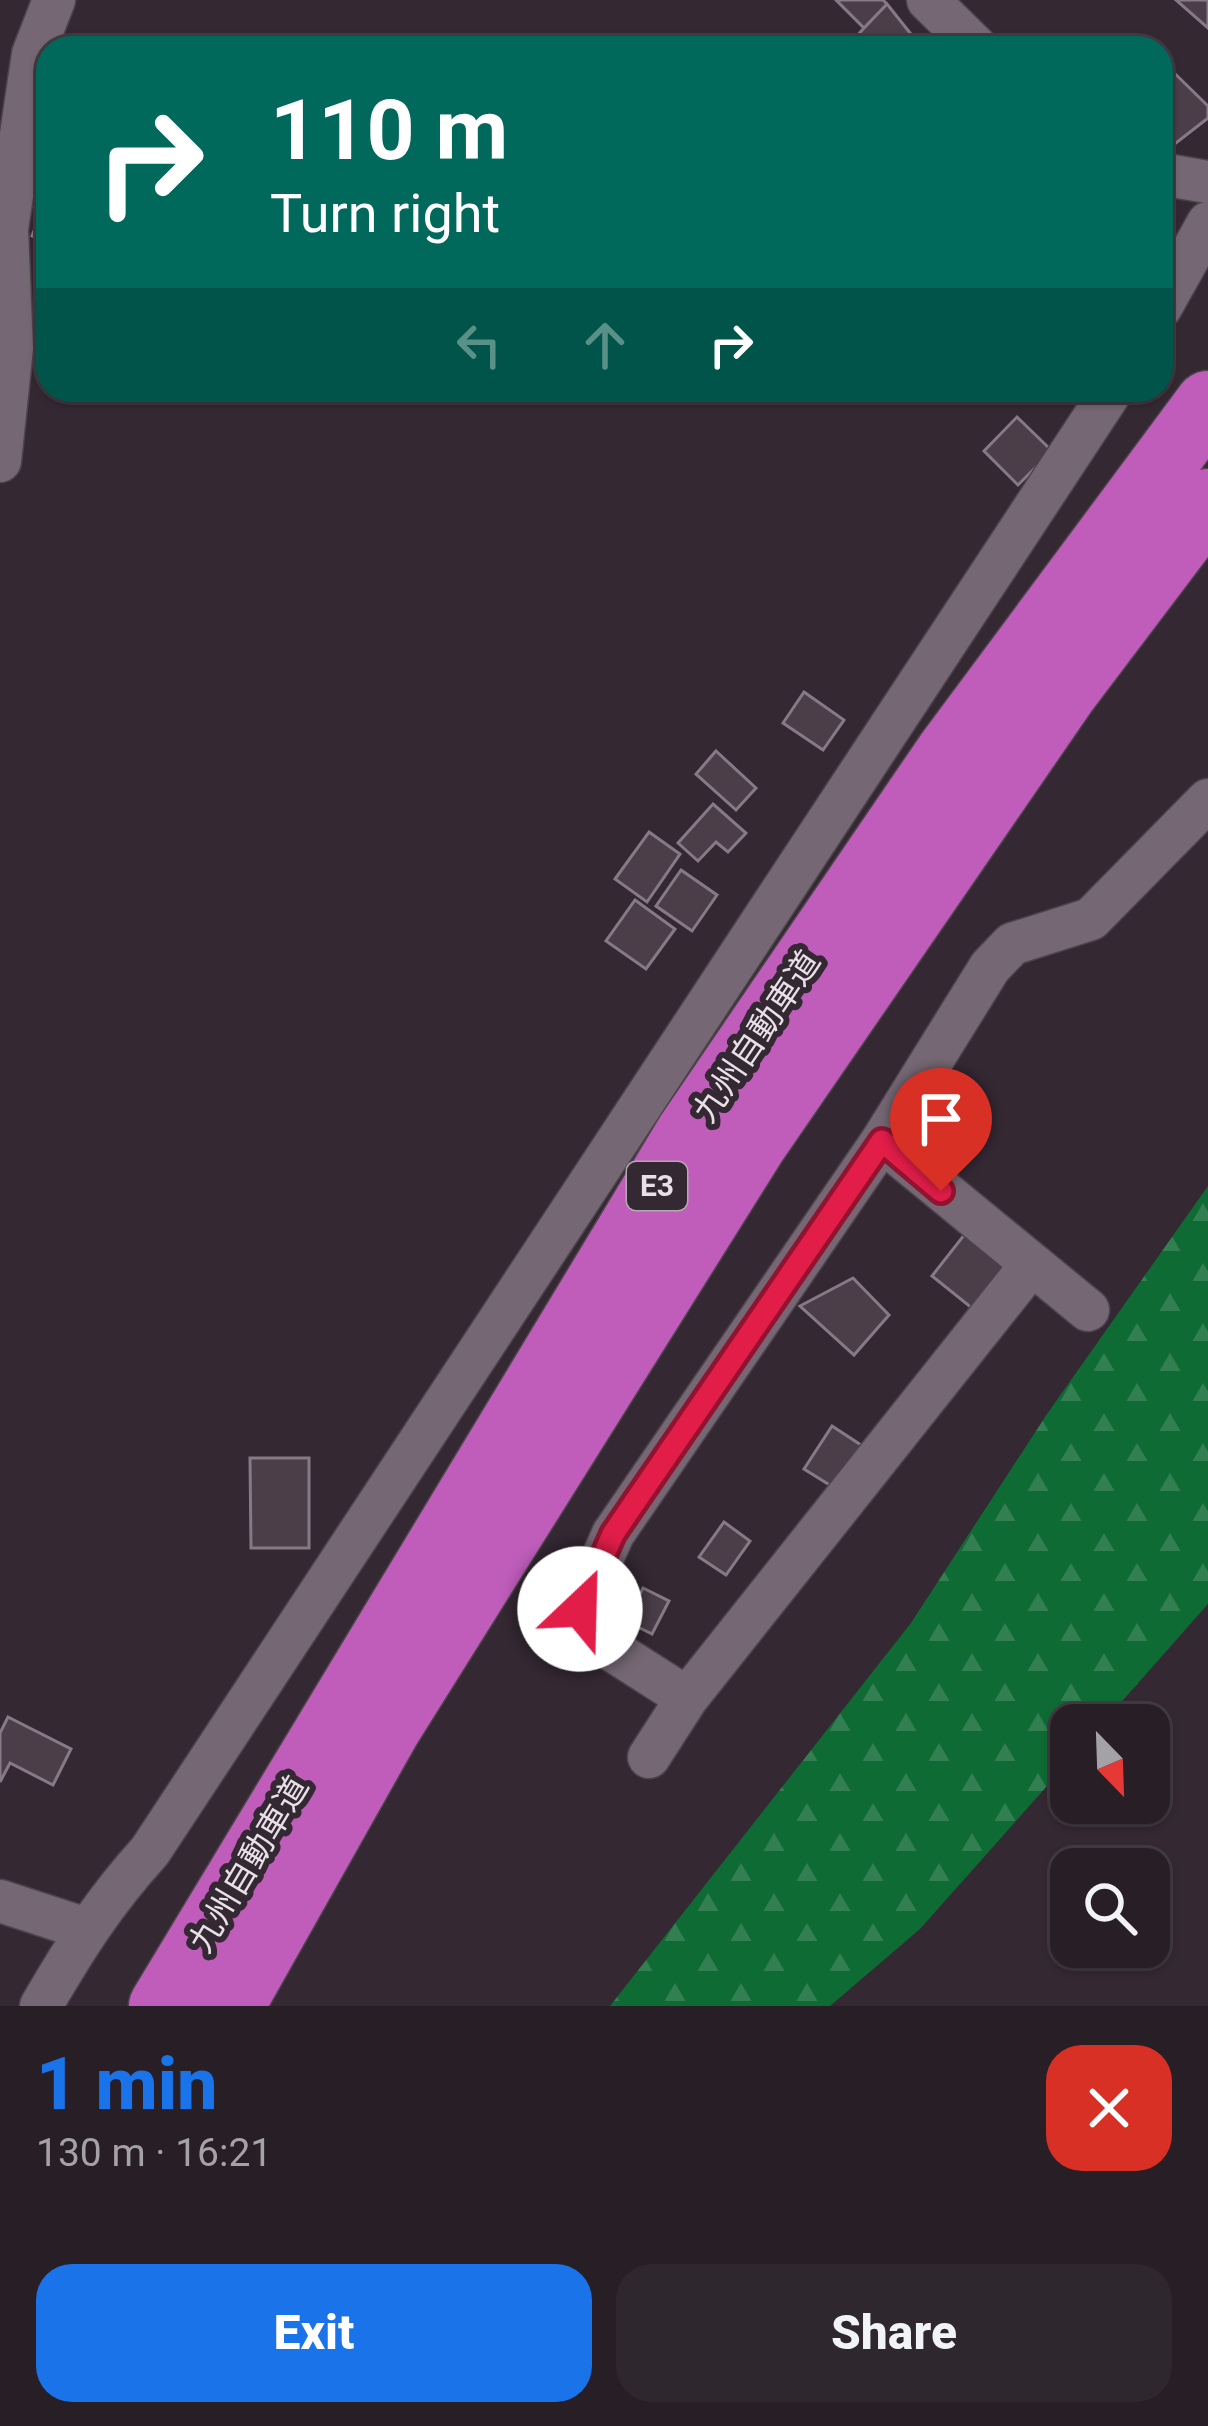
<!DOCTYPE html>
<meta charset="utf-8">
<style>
body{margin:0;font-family:Roboto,"Noto Sans JP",sans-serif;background:#2f272e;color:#f1f3f6;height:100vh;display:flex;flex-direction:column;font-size:45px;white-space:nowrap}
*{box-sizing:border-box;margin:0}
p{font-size:39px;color:#a4a2a7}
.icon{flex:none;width:66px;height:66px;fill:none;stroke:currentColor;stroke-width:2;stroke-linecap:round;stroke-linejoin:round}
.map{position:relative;height:2006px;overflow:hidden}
.details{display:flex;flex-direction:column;background:#271e26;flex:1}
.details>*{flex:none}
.banner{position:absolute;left:36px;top:36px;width:1137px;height:366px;border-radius:36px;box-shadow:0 3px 9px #0004,0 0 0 3px #433c43;background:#00695c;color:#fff;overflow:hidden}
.needle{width:78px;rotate:157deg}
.fabs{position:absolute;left:1050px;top:1704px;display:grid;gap:24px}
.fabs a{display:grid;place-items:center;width:120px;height:120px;border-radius:24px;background:#271e26;box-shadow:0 3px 9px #0004,0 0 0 3px #433c43;font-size:60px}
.pin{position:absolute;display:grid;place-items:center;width:102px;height:102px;color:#fff;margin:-123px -51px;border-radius:50% 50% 50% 0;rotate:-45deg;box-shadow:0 0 12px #0007}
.pin .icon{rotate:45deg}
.me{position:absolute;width:132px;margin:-66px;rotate:24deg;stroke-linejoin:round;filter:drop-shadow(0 0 9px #0008)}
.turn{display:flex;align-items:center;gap:42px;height:252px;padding:0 36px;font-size:54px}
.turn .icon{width:156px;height:156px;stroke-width:2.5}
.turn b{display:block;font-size:84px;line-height:102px}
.lanes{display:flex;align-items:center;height:114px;padding:0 36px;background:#0003;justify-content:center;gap:60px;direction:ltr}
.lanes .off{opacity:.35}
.round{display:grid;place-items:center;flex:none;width:126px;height:126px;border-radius:36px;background:#2f272e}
.summary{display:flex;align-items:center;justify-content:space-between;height:204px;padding:0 36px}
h1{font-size:72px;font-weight:800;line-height:90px;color:#1a73e8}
.primary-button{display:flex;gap:24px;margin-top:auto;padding:24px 36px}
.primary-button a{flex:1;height:138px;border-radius:36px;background:#1a73e8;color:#fff;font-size:48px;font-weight:800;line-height:138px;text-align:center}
.primary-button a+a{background:#2f272e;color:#f1f3f6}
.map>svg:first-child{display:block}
.forest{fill:url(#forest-firs)}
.building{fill:#4b3e49;stroke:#877a86;stroke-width:3}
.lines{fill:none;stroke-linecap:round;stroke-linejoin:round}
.minor-casing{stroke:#4c434b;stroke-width:45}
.motorway-casing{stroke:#4c434b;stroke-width:69}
.minor{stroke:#756874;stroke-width:42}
.motorway{stroke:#c05dbb;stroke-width:66}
.route-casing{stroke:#92132f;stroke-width:30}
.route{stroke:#e11d48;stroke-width:21}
.labels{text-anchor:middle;stroke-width:12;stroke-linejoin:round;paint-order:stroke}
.shield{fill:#342833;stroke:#b2a9b1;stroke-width:3}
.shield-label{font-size:30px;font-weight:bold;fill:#e8e0e7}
.street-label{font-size:33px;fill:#e8e0e7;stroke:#342833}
</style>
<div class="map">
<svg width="1208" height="2006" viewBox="0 0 1208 2006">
<defs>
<pattern id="forest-firs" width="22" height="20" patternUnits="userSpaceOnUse" patternTransform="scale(3)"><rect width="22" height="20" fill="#0f6b34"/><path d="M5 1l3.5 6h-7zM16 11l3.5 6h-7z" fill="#328051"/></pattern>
</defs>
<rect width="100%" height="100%" fill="#342833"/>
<path class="forest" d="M 1208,1186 L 1208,1604 L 1101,1725 L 1071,1725 L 1071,1759 L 920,1929 L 830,2006 L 610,2006 L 911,1623 L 1047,1414 Z"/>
<path class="building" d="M 836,0 L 883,0 L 887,4 L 864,28 Z
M 1176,0 L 1208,0 L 1208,28 Z
M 887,4 L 922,48 L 846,48 L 864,28 Z
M 1161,60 L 1208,106 L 1208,118 L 1176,143 L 1161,126 Z
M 48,196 L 48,242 L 32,236 Z
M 1017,417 L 1052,451 L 1018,485 L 984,451 Z
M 804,692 L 844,720 L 823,750 L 783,723 Z
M 716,751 L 756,788 L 736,810 L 696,774 Z
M 713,804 L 746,833 L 728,852 L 716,842 L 698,861 L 678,843 Z
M 649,832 L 680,854 L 647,902 L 615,879 Z
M 681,870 L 717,895 L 692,931 L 656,906 Z
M 635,900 L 675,929 L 646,969 L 606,941 Z
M 968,1230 L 1009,1263 L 973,1309 L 932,1276 Z
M 853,1278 L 889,1315 L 854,1355 L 800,1306 Z
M 832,1426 L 864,1447 L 836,1489 L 804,1469 Z
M 250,1458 L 309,1458 L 309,1548 L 251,1548 Z
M 724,1522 L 750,1541 L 726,1575 L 699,1557 Z
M 643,1588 L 669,1601 L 652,1634 L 626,1621 Z
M 8,1717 L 71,1749 L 53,1785 L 10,1763 L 0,1782 L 0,1733 Z"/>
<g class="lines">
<defs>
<path id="minor" d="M 928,0 L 977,48
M 1161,174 L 1208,182
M 1161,307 L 1208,223
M 0,461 L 12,348 L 7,229 L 33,54 L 54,0
M 882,1141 L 1088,1310
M 687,1698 L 590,1636 L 580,1609 L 613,1534 L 882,1141 L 990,967 L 1012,944 L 1091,919 L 1208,800
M 649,1757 L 687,1698 L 1031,1265
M 0,1901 L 86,1929
M 41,2006 C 76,1946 103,1903 150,1851 L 1112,390"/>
<path id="motorway" d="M 162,2006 L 689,1133 L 948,754 L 1208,404
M 231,2006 L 387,1729 L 754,1143 L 1065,691 L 1208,502"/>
</defs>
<use href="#minor" class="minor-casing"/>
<use href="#motorway" class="motorway-casing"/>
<use href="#minor" class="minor"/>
<use href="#motorway" class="motorway"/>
</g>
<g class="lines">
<defs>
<path id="route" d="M 580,1609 L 613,1534 L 882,1141 L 941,1191"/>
</defs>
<use href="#route" class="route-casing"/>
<use href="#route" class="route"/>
</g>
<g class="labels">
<rect class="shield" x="627" y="1162" width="60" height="48" rx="9"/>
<g class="shield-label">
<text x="657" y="1196">E3</text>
</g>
<g class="street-label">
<text transform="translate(756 1036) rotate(-56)" y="12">九州自動車道</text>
<text transform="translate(248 1864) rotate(-59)" y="12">九州自動車道</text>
</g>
</g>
</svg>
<div class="fabs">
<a><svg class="needle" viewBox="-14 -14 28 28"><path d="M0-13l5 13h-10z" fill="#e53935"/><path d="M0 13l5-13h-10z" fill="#a4a2a7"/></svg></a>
<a><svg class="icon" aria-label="search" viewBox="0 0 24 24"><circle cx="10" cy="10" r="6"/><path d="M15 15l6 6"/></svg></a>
</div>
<div class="pin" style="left:941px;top:1191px;background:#d93025"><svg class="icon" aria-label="arrive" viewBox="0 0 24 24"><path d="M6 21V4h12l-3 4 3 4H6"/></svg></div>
<svg class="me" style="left:580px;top:1609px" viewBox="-20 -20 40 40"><circle r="19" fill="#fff"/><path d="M0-13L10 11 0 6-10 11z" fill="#e11d48"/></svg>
<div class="banner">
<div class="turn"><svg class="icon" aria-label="right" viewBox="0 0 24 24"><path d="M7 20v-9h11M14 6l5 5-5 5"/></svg><div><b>110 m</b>Turn right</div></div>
<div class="lanes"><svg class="icon off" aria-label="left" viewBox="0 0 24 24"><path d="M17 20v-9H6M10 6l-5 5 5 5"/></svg><svg class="icon off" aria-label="ahead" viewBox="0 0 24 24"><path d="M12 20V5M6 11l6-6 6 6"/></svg><svg class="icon" aria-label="right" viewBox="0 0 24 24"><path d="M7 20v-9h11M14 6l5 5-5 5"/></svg></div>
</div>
</div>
<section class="details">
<div class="summary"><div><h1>1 min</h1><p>130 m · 16:21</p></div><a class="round" style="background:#d93025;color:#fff"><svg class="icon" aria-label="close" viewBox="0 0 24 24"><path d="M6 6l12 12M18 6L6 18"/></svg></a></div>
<div class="primary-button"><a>Exit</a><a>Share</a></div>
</section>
